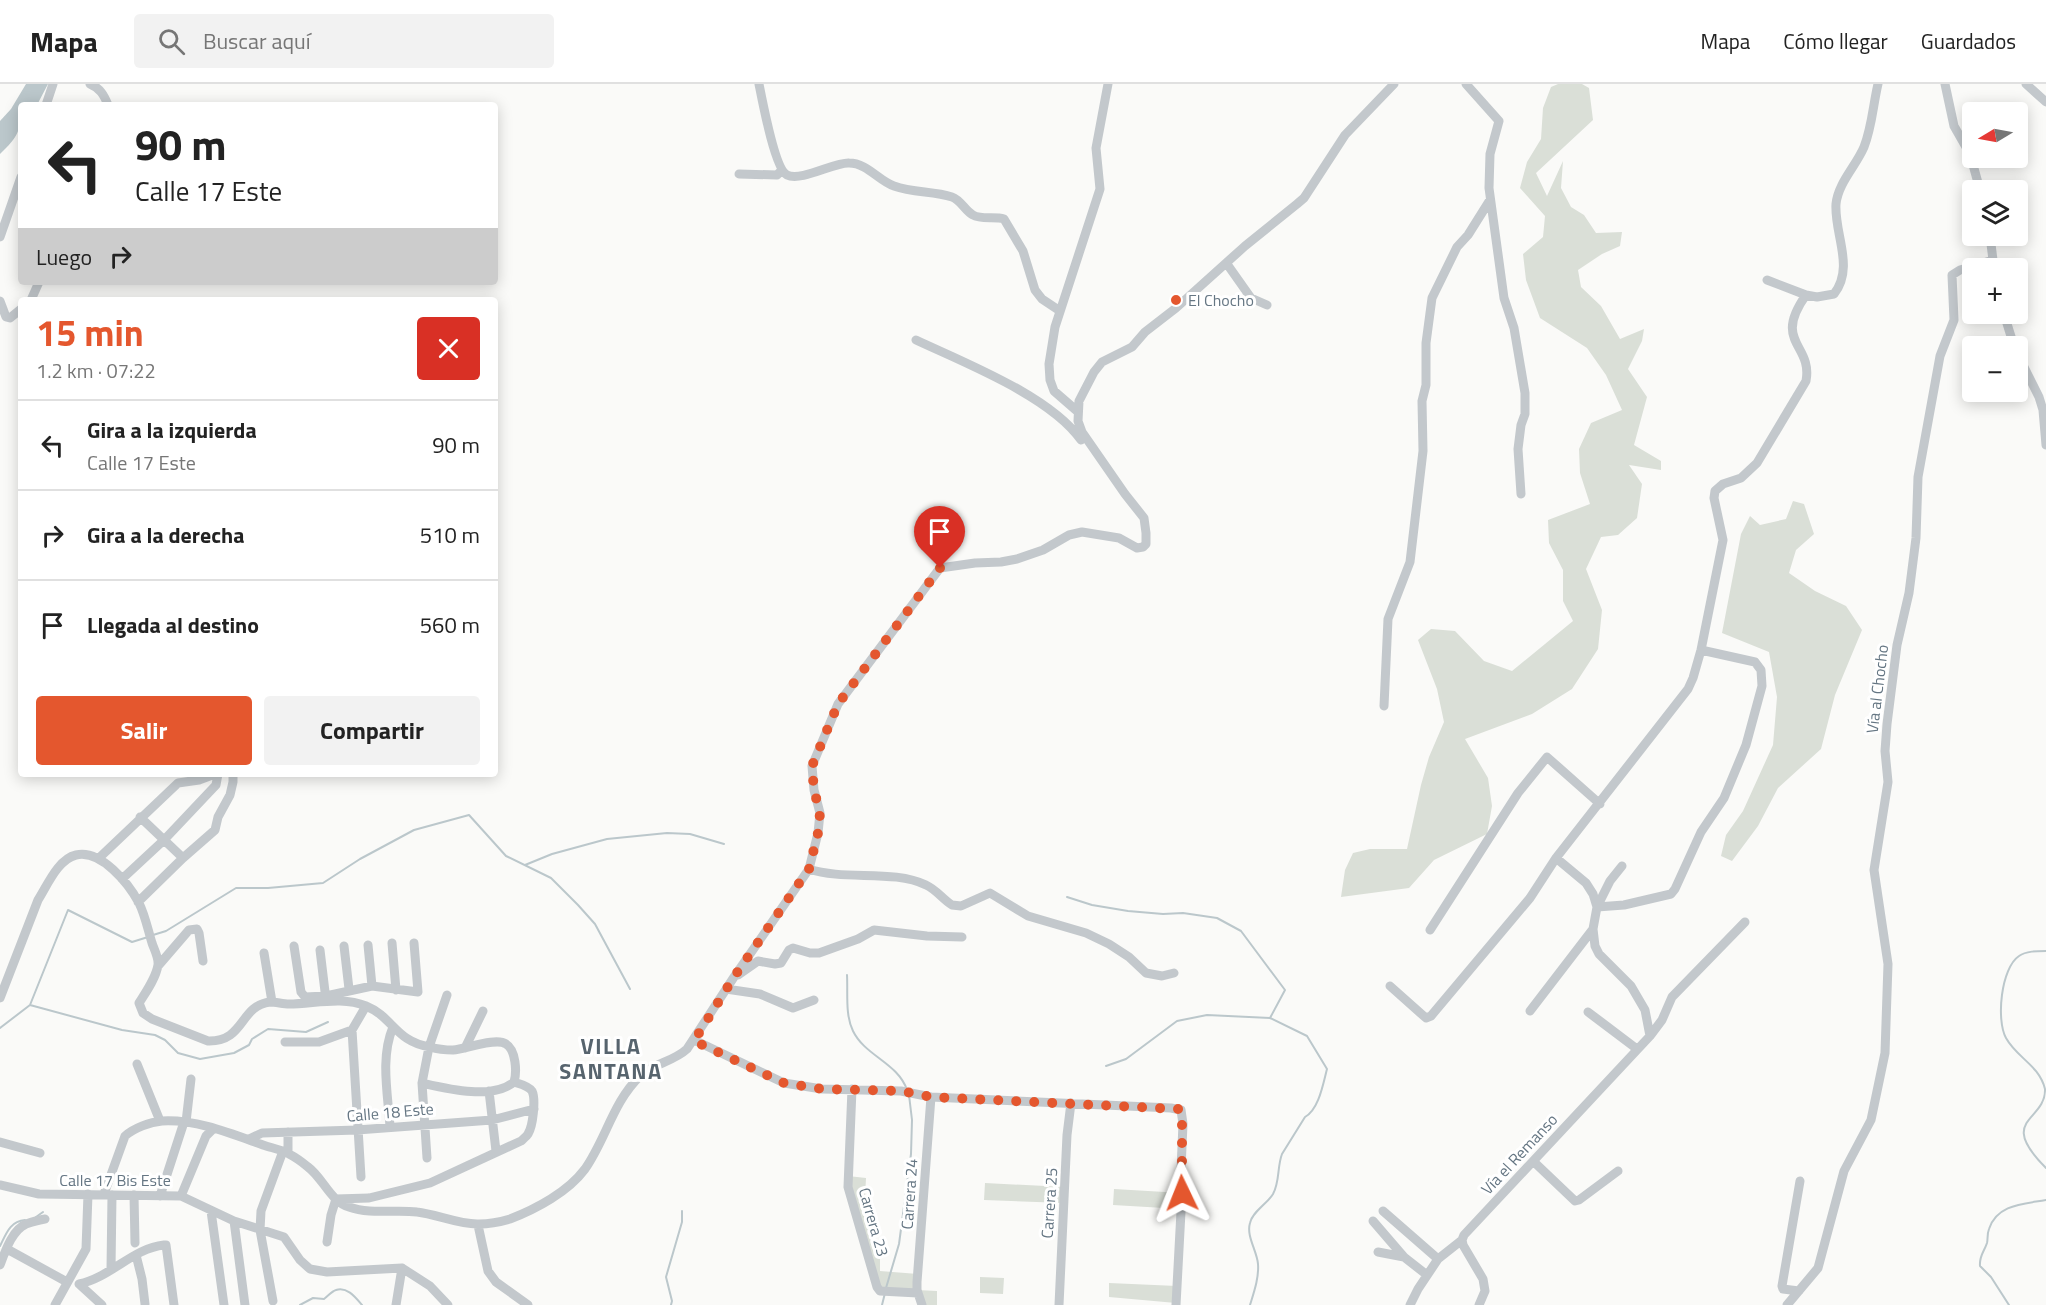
<!DOCTYPE html>
<html lang="es">
<meta charset="utf-8">
<style>
body{margin:0;font-family:"Titillium Web",sans-serif;background:#f2f2f2;color:#222;height:100vh;display:flex;flex-direction:column;font-size:22px;white-space:nowrap}
*{box-sizing:border-box;margin:0}
p{font-size:20px;color:#767676}
.icon{flex:none;width:33px;height:33px;fill:none;stroke:currentColor;stroke-width:2;stroke-linecap:round;stroke-linejoin:round}
.map{position:relative;flex:1;overflow:hidden}
.panel{position:absolute;left:18px;top:213px;width:480px;height:480px;display:flex;flex-direction:column;background:#fff;border-radius:6px;box-shadow:0 3px 15px #0003}
.panel>*{flex:none}
.guide{position:absolute;left:18px;top:18px;width:480px;height:183px;border-radius:6px;box-shadow:0 3px 15px #0003;background:#fff;color:#222;overflow:hidden}
.needle{width:39px;rotate:260deg}
.fabs{position:absolute;left:1962px;top:18px;display:grid;gap:12px}
.fabs a{display:grid;place-items:center;width:66px;height:66px;border-radius:6px;background:#fff;box-shadow:0 3px 15px #0003;font-size:30px}
.pin{position:absolute;display:grid;place-items:center;width:51px;height:51px;color:#fff;margin:-62px -26px;border-radius:50% 50% 50% 0;rotate:-45deg;box-shadow:0 0 6px #0007}
.pin .icon{rotate:45deg}
.me{position:absolute;width:66px;margin:-33px;rotate:358deg;stroke-linejoin:round;filter:drop-shadow(0 0 4px #0008)}
.turn{display:flex;align-items:center;gap:21px;height:126px;padding:0 18px;font-size:27px}
.turn .icon{width:78px;height:78px;stroke-width:2.5}
.turn b{display:block;font-size:42px;line-height:51px}
.then{display:flex;align-items:center;height:57px;padding:0 18px;background:#0003;gap:12px;font-size:22px}
.round{display:grid;place-items:center;flex:none;width:63px;height:63px;border-radius:6px;background:#f2f2f2}
.headline{display:flex;align-items:center;justify-content:space-between;height:102px;padding:0 18px}
h1{font-size:36px;font-weight:700;line-height:45px;color:#e4572e}
.action{display:flex;gap:12px;margin-top:auto;padding:12px 18px}
.action a{flex:1;height:69px;border-radius:6px;background:#e4572e;color:#fff;font-size:24px;font-weight:700;line-height:69px;text-align:center}
.action a+a{background:#f2f2f2;color:#222}
ul{padding:0;list-style:none}
li{display:flex;align-items:center;gap:18px;height:90px;padding:0 18px;border-top:2px solid #e0e0e0}
li div{flex:1}
li b{display:block;font-size:22px}
li em{font-style:normal}
header{display:flex;align-items:center;gap:36px;box-sizing:border-box;height:84px;padding:0 30px;background:#fff;border-bottom:2px solid #e0e0e0}
header strong{font-size:28px}
nav{display:flex;gap:33px;margin-inline-start:auto;font-size:21px}
.search{width:420px;height:54px;background:#f2f2f2;display:flex;align-items:center;gap:15px;box-sizing:border-box;padding:0 21px;border-radius:6px;color:#767676;font-size:22px}
.map>svg:first-child{display:block}
.green{fill:#dadfd7}
.water{fill:#bbc7cb}
.lines{fill:none;stroke-linecap:round;stroke-linejoin:round}
.stream{stroke:#bbc7cb;stroke-width:2}
.minor{stroke:#c3c8cc;stroke-width:9}
.route{stroke:#e4572e;stroke-width:10;stroke-dasharray:0 18}
.poi-dot{fill:#e4572e;stroke:#fff;stroke-width:2}
.labels{text-anchor:middle;stroke-width:6;stroke-linejoin:round;paint-order:stroke}
.poi-label{font-size:16px;fill:#657683;stroke:#fff;text-anchor:start}
.street-label{font-size:16px;fill:#657683;stroke:#fff}
.district-label{font-size:22px;font-weight:bold;letter-spacing:1.5px;fill:#57646e;stroke:#fff}
</style>
<header>
<strong>Mapa</strong>
<div class="search"><svg class="icon" aria-label="search" viewBox="0 0 24 24"><circle cx="10" cy="10" r="6"/><path d="M15 15l6 6"/></svg>Buscar aquí</div>
<nav><a>Mapa</a><a>Cómo llegar</a><a>Guardados</a></nav>
</header>
<div class="map">
<svg width="2046" height="1221" viewBox="0 0 2046 1221">
<rect width="100%" height="100%" fill="#fafaf8"/>
<path class="green" d="M 1558,0 L 1582,0 L 1589,4 L 1593,36 L 1536,89 L 1547,112 L 1563,77 L 1561,104 L 1571,123 L 1584,131 L 1596,149 L 1622,148 L 1620,162 L 1602,170 L 1578,186 L 1581,203 L 1601,222 L 1620,255 L 1644,245 L 1642,257 L 1628,285 L 1647,313 L 1634,361 L 1661,377 L 1661,386 L 1629,381 L 1642,400 L 1637,434 L 1618,451 L 1601,453 L 1586,485 L 1602,526 L 1598,565 L 1572,605 L 1532,630 L 1465,655 L 1488,694 L 1492,722 L 1487,750 L 1434,776 L 1409,804 L 1341,813 L 1345,786 L 1353,769 L 1370,765 L 1407,765 L 1421,701 L 1429,673 L 1444,638 L 1437,605 L 1418,556 L 1431,545 L 1455,547 L 1484,577 L 1512,587 L 1573,537 L 1563,517 L 1563,486 L 1549,459 L 1548,436 L 1590,420 L 1580,389 L 1579,365 L 1591,339 L 1622,326 L 1606,291 L 1587,264 L 1540,234 L 1526,196 L 1523,170 L 1543,153 L 1545,132 L 1520,104 L 1527,78 L 1541,55 L 1543,24 L 1551,3 Z
M 1793,417 L 1804,420 L 1814,450 L 1796,466 L 1789,489 L 1815,507 L 1846,522 L 1862,546 L 1835,611 L 1821,665 L 1778,704 L 1758,742 L 1732,777 L 1721,772 L 1726,751 L 1743,727 L 1773,661 L 1777,613 L 1769,568 L 1722,549 L 1741,450 L 1750,432 L 1760,441 L 1786,435 Z
M 848,1092 L 866,1094 L 864,1135 L 872,1136 L 872,1162 L 880,1163 L 880,1187 L 918,1190 L 917,1206 L 937,1207 L 937,1221 L 922,1221 L 918,1209 L 880,1207 Z
M 985,1099 L 1065,1103 L 1064,1119 L 984,1116 Z
M 1114,1105 L 1182,1109 L 1181,1125 L 1113,1121 Z
M 980,1193 L 1004,1194 L 1003,1210 L 980,1209 Z
M 1109,1199 L 1177,1202 L 1176,1219 L 1109,1213 Z"/>
<path class="water" d="M 26,0 L 48,0 L 37,21 L 21,21 C 21,46 19,52 0,70 L 0,37 L 11,25 Z"/>
<g class="lines">
<path class="stream" d="M 525,781 L 552,770 L 607,755 L 667,749 L 690,750 L 724,760
M 1067,813 L 1092,821 L 1128,827 L 1163,830 L 1183,829 L 1217,834 L 1241,847 L 1285,906 L 1270,934
M 153,851 L 166,847 L 236,804 L 268,804 L 323,799 L 360,775 L 414,746 L 469,731 L 506,772 L 551,794 L 578,821 L 595,840 L 630,905
M 2046,867 C 2037,867 2026,867 2019,872 C 2001,884 1996,936 2006,954 C 2017,974 2039,981 2045,1005 C 2046,1038 1996,1034 2046,1084
M 847,891 C 848,909 845,931 853,947 C 865,972 898,979 907,1006
M 30,921 L 122,946 L 155,951 L 165,956 L 178,969 L 200,975 L 234,969 L 249,961 L 252,955 L 268,945 L 306,948 L 328,938
M 0,944 L 30,921 L 68,826 L 132,858 L 148,853
M 1106,982 L 1126,975 L 1177,937 L 1207,931 L 1270,934 L 1307,952 L 1327,985 C 1323,1000 1319,1025 1305,1033 L 1282,1070 C 1277,1083 1280,1097 1273,1110 C 1267,1120 1252,1128 1250,1139 C 1246,1152 1257,1167 1258,1180 C 1259,1194 1254,1208 1250,1221
M 36,1133 L 43,1128
M 0,1162 C 6,1150 10,1137 25,1136
M 886,1204 L 899,1160 L 911,1070 L 912,1036 L 909,1011
M 300,1221 L 313,1214 L 324,1215 C 328,1212 332,1207 336,1206 C 347,1202 356,1214 362,1221
M 671,1221 L 672,1217 L 666,1193 L 682,1138 L 682,1127
M 882,1221 L 885,1209
M 2009,1221 L 1991,1193 L 1980,1182 C 1979,1172 1984,1168 1987,1159 C 1988,1155 1987,1150 1989,1145 C 1997,1120 2024,1120 2046,1116"/>
<path class="minor" d="M 90,0 C 100,4 104,11 108,21
M 759,0 C 762,15 775,85 787,91 C 801,98 835,78 849,79 C 867,79 879,97 894,102 C 913,109 933,107 952,113 C 961,116 965,127 973,131 C 981,136 995,132 1004,135 L 1023,167 L 1035,206 L 1042,215 L 1060,227
M 1466,0 L 1499,37 L 1490,70 L 1489,104 L 1504,214 L 1514,244 L 1525,309 L 1525,330 L 1521,341 L 1518,365 L 1521,410
M 1945,0 L 1954,42 L 1970,70 L 1980,106
M 2026,0 L 2046,18
M 46,21 L 53,0
M 739,90 L 777,91 L 782,86
M 1990,152 L 1994,184
M 0,153 L 21,93
M 1227,180 L 1251,214 L 1267,221
M 1767,196 L 1806,211
M 31,216 L 39,198
M 0,217 L 6,233 L 10,234 L 21,225
M 2004,230 L 2014,262
M 916,256 C 965,279 1050,312 1081,356
M 2018,271 L 2039,313 L 2043,326 L 2046,361
M 1077,327 L 1054,307 L 1050,296 L 1049,280 L 1055,243 L 1100,105 L 1096,64 L 1108,0
M 1384,622 L 1388,535 L 1410,478 L 1423,367 L 1422,317 L 1426,301 L 1426,259 L 1432,214 L 1457,163 L 1468,151 L 1490,116
M 140,733 L 183,774
M 99,774 L 178,699 L 199,696 L 215,690
M 1556,774 L 1586,799 L 1593,810 L 1597,823 L 1593,845 L 1595,862 L 1599,870 L 1631,902 L 1645,926 L 1650,952
M 1622,782 L 1610,797 L 1597,823 L 1624,821 L 1671,810 L 1675,805 L 1701,748 L 1724,714 L 1746,661 L 1762,602 L 1761,586 L 1755,578 L 1701,566
M 809,785 C 845,797 893,785 926,801 C 937,806 942,815 952,821 L 961,822 L 990,809 L 1028,832 L 1086,849 L 1109,860 L 1129,873 L 1146,889 L 1162,892 L 1174,889
M 122,795 L 164,756 L 216,701 L 218,690
M 138,818 L 183,774 L 215,746 L 218,733 L 230,711 L 233,698 L 233,690
M 1430,846 L 1518,709 L 1547,673 L 1600,720
M 392,859 L 396,906
M 368,861 L 372,902
M 294,862 L 301,908 L 305,913 L 326,912 L 372,902 L 418,908 L 414,859
M 344,862 L 349,905
M 320,866 L 326,916
M 264,869 L 272,918
M 158,882 L 189,846 L 197,845 L 199,849 L 203,877
M 738,891 L 758,877 L 775,880 L 781,879 L 789,866 L 793,864 L 810,869 L 819,869 L 858,855 L 874,846 L 927,852 L 962,853
M 1390,902 L 1426,934 L 1431,932 L 1530,814 L 1556,774 L 1688,605 L 1693,594 L 1701,566 L 1723,456 L 1714,414 L 1715,407 L 1723,400 L 1741,394 L 1757,379 L 1806,297 C 1813,260 1772,259 1806,211 L 1817,213 L 1834,210 C 1855,183 1834,150 1836,120 C 1838,99 1856,82 1864,63 C 1872,43 1873,21 1878,0
M 726,905 L 760,910 L 793,924 L 814,916
M 0,914 L 38,816 C 47,802 58,775 76,771 C 101,765 129,800 139,819 C 145,831 148,846 152,859 C 154,865 159,874 158,881 C 156,894 146,908 139,919 L 143,929 L 152,935 L 208,957 C 245,958 239,922 270,918 C 276,918 283,920 289,920 C 314,920 342,912 366,922 C 393,933 396,958 430,963 C 437,965 445,966 453,966 C 466,965 496,953 506,960 C 516,966 517,988 514,998
M 1530,927 L 1593,845
M 1588,928 L 1637,965
M 352,946 L 361,1093
M 694,956 L 784,999 L 822,1005 L 901,1007 L 931,1013 L 1171,1024 L 1181,1026 L 1183,1040 L 1181,1085 L 1182,1109 L 1176,1221
M 285,958 L 319,958 L 352,946 L 366,922
M 465,964 L 483,927
M 137,980 L 160,1037
M 422,999 C 448,1005 492,1016 514,998
M 852,1005 L 848,1103 L 877,1203 L 880,1207 L 918,1209
M 489,1007 L 496,1067
M 186,1038 L 191,995
M 390,1043 C 388,1010 380,974 393,943
M 288,1048 L 288,1069
M 249,1055 L 262,1049 L 357,1046 L 492,1036 L 534,1025
M 0,1058 L 40,1069
M 427,1074 L 422,999 L 429,963 L 447,911
M 1533,1077 L 1575,1117 L 1579,1116 L 1618,1087
M 0,1101 L 39,1110 L 181,1112 L 234,1137 L 284,1153 L 300,1176 L 310,1185 L 327,1188 L 402,1184 L 430,1202 L 448,1221
M 104,1110 L 125,1052 C 134,1044 150,1038 162,1037 C 196,1035 232,1050 263,1061 C 271,1064 281,1065 289,1070 C 295,1073 302,1078 308,1083 C 323,1094 330,1117 349,1123 C 371,1131 395,1125 417,1128 C 436,1130 460,1141 479,1140 C 489,1140 500,1138 510,1135 C 536,1125 568,1108 585,1085 C 606,1055 613,1018 640,992 C 654,979 673,978 687,965 L 734,893 L 809,785 L 818,749 L 820,729 L 814,706 L 812,682 L 838,620 L 940,484 L 975,479 L 1001,478 L 1017,475 L 1043,466 L 1069,451 L 1082,448 L 1119,454 L 1137,464 L 1143,463 L 1146,460 L 1146,449 L 1144,434 L 1125,410 L 1082,348 L 1078,337 L 1079,317 L 1094,288 L 1102,278 L 1132,263 L 1145,248 L 1176,224 L 1245,162 L 1297,120 L 1304,114 L 1345,51 L 1394,0
M 134,1111 L 135,1159
M 160,1112 L 184,1038
M 181,1112 L 206,1052 L 213,1045
M 336,1115 L 369,1114 L 430,1099 L 521,1057 C 522,1056 527,1052 528,1050 C 533,1042 536,1015 532,1007 C 529,1002 520,1000 514,998
M 211,1127 L 224,1221
M 1383,1127 L 1438,1175
M 234,1137 L 245,1221
M 1373,1137 L 1404,1173
M 478,1141 L 488,1187 L 496,1198 L 528,1221
M 327,1158 L 331,1131 L 336,1115
M 7,1165 L 67,1198
M 1378,1168 L 1404,1173 L 1427,1191
M 136,1171 L 142,1195 L 145,1220
M 0,1181 C 5,1168 12,1146 26,1140 C 32,1138 38,1136 45,1135
M 111,1185 L 112,1111
M 79,1200 C 110,1194 133,1164 164,1161 L 166,1161 L 174,1221
M 79,1200 L 102,1221
M 1799,1207 L 1783,1205 L 1782,1202 L 1800,1097
M 273,1217 L 260,1146 L 261,1127 L 283,1067
M 55,1221 L 86,1165 L 88,1110
M 396,1221 L 402,1184
M 922,1221 L 917,1206 L 917,1198 L 931,1013
M 1059,1221 L 1067,1051 L 1071,1019
M 1410,1221 L 1418,1205 L 1438,1175 L 1462,1156
M 1479,1221 L 1485,1207 L 1483,1195 L 1463,1161 L 1462,1156 L 1464,1151 L 1650,952 L 1662,936 L 1672,913 L 1745,838
M 1787,1221 L 1818,1184 L 1844,1087 L 1871,1036 L 1885,969 L 1888,880 L 1874,786 L 1888,698 L 1885,667 L 1887,640 L 1897,561 L 1909,509 L 1916,454 L 1918,393 L 1940,272 L 1954,236 L 1952,191 L 1960,186 L 1993,176"/>
</g>
<g class="lines">
<path class="route" d="M 940,484 L 838,620 L 812,682 L 814,706 L 820,729 L 818,749 L 809,785 L 734,893 L 694,957 L 784,999 L 822,1005 L 901,1007 L 931,1013 L 1178,1025 L 1182,1028 L 1182,1109"/>
</g>
<circle class="poi-dot" cx="1176" cy="216" r="6"/>
<g class="labels">
<g class="poi-label">
<text x="1188" y="222">El Chocho</text>
</g>
<g class="street-label">
<text transform="translate(1877 605) rotate(-83)" y="6">Vía al Chocho</text>
<text transform="translate(390 1028) rotate(-5)" y="6">Calle 18 Este</text>
<text transform="translate(1519 1070) rotate(-47)" y="6">Vía el Remanso</text>
<text x="115" y="1102">Calle 17 Bis Este</text>
<text transform="translate(909 1110) rotate(-86)" y="6">Carrera 24</text>
<text transform="translate(1049 1119) rotate(-86)" y="6">Carrera 25</text>
<text transform="translate(874 1138) rotate(74)" y="6">Carrera 23</text>
</g>
<g class="district-label">
<text x="611" y="970">VILLA<tspan x="611" dy="25">SANTANA</tspan></text>
</g>
</g>
</svg>
<div class="fabs">
<a><svg class="needle" viewBox="-14 -14 28 28"><path d="M0-13l5 13h-10z" fill="#e53935"/><path d="M0 13l5-13h-10z" fill="#767676"/></svg></a>
<a><svg class="icon" aria-label="layers" viewBox="0 0 24 24"><path d="M12 4l9 5-9 5-9-5zM3 14l9 5 9-5"/></svg></a>
<a>+</a>
<a>−</a>
</div>
<div class="pin" style="left:940px;top:484px;background:#d93025"><svg class="icon" aria-label="arrive" viewBox="0 0 24 24"><path d="M6 21V4h12l-3 4 3 4H6"/></svg></div>
<svg class="me" style="left:1182px;top:1109px" viewBox="-20 -20 40 40"><path d="M0-17L14 15 0 8-14 15z" fill="#e4572e" stroke="#fff" stroke-width="4"/></svg>
<div class="guide">
<div class="turn"><svg class="icon" aria-label="left" viewBox="0 0 24 24"><path d="M17 20v-9H6M10 6l-5 5 5 5"/></svg><div><b>90 m</b>Calle 17 Este</div></div>
<div class="then">Luego<svg class="icon" aria-label="right" viewBox="0 0 24 24"><path d="M7 20v-9h11M14 6l5 5-5 5"/></svg></div>
</div>
<section class="panel">
<div class="headline"><div><h1>15 min</h1><p>1.2 km · 07:22</p></div><a class="round" style="background:#d93025;color:#fff"><svg class="icon" aria-label="close" viewBox="0 0 24 24"><path d="M6 6l12 12M18 6L6 18"/></svg></a></div>
<ul>
<li><svg class="icon" aria-label="left" viewBox="0 0 24 24"><path d="M17 20v-9H6M10 6l-5 5 5 5"/></svg><div><b>Gira a la izquierda</b><p>Calle 17 Este</p></div><em>90 m</em></li>
<li><svg class="icon" aria-label="right" viewBox="0 0 24 24"><path d="M7 20v-9h11M14 6l5 5-5 5"/></svg><div><b>Gira a la derecha</b></div><em>510 m</em></li>
<li><svg class="icon" aria-label="arrive" viewBox="0 0 24 24"><path d="M6 21V4h12l-3 4 3 4H6"/></svg><div><b>Llegada al destino</b></div><em>560 m</em></li>
</ul>
<div class="action"><a>Salir</a><a>Compartir</a></div>
</section>
</div>
